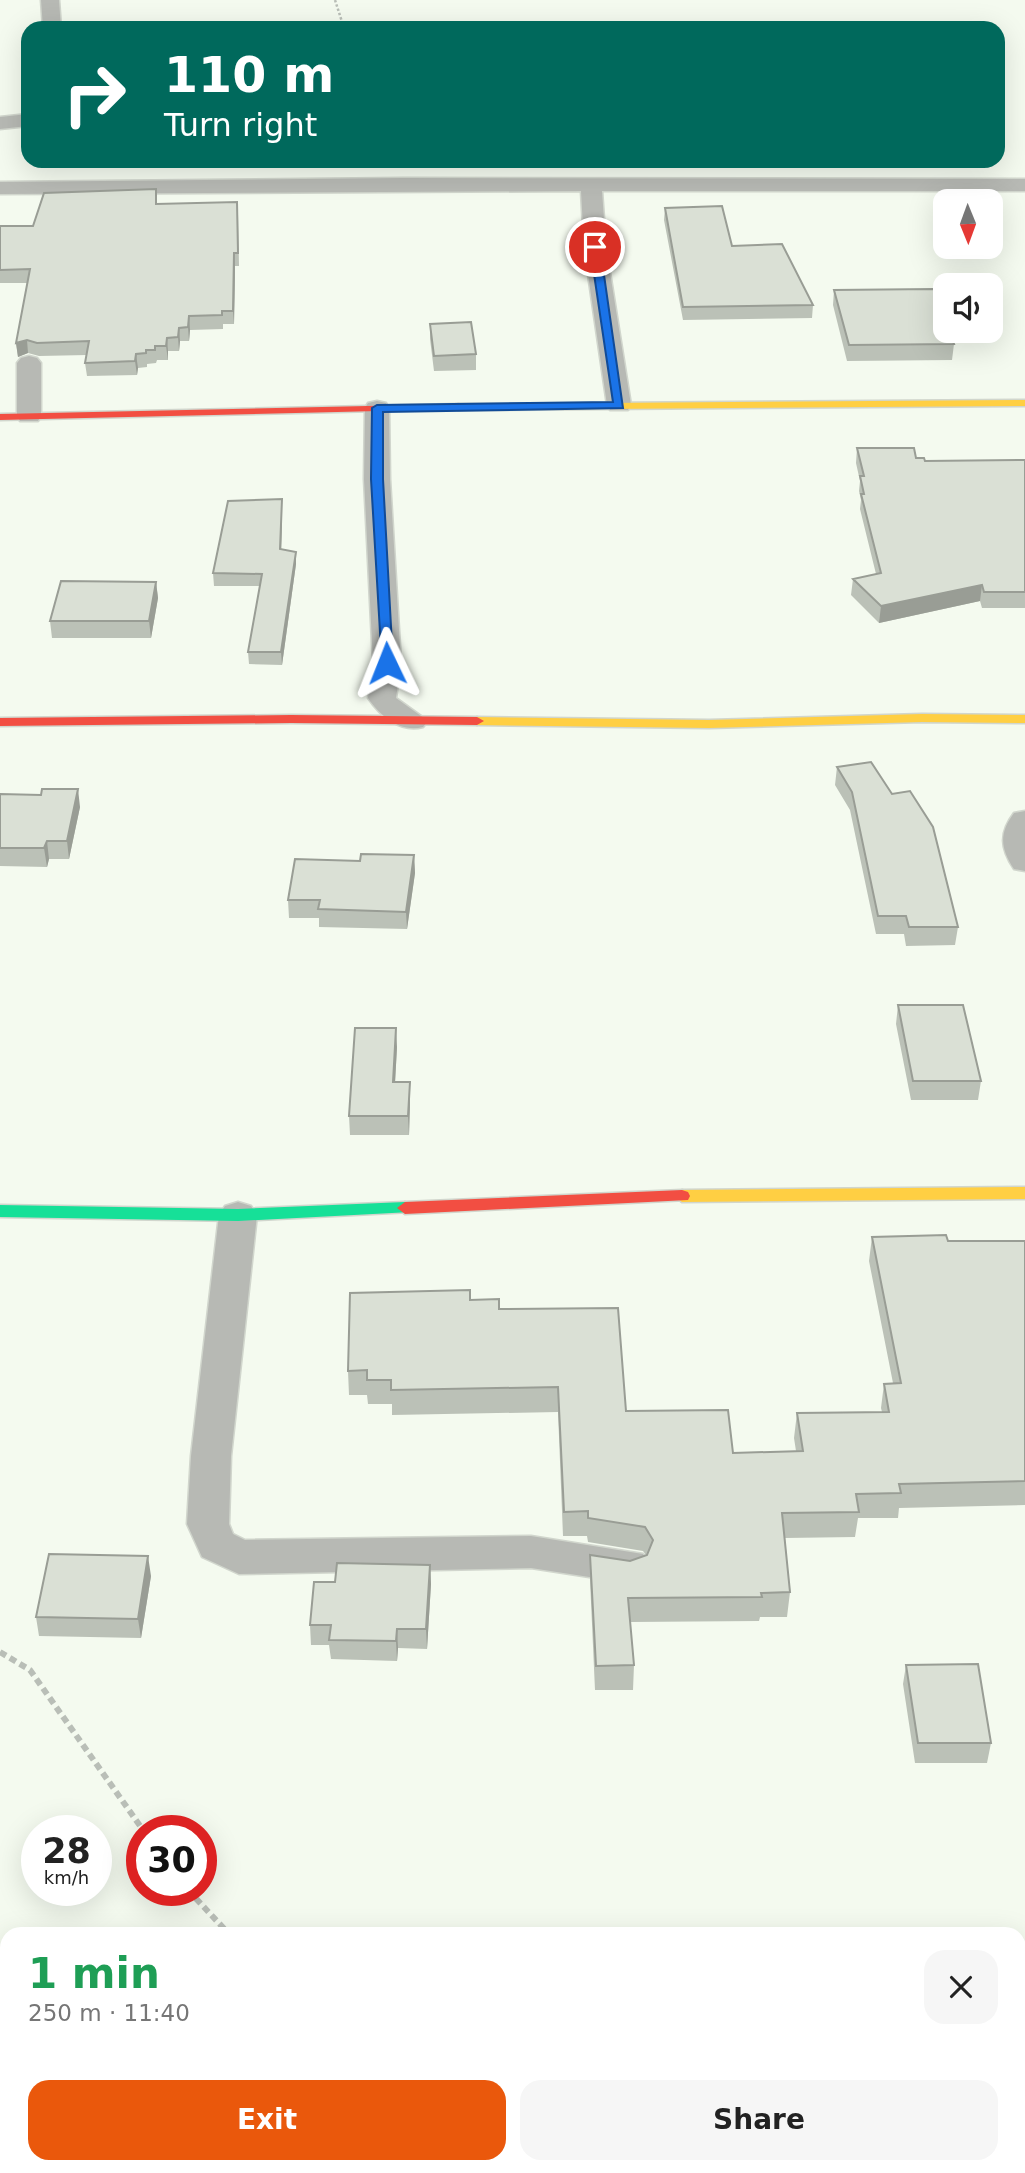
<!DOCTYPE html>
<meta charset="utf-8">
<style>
body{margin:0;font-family:"DejaVu Sans",sans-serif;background:#f6f6f6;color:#222;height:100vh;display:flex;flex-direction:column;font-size:26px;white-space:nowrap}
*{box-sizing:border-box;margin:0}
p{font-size:23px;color:#767676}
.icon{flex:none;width:38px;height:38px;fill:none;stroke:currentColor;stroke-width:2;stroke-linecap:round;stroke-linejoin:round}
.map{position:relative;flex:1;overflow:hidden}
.sheet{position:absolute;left:0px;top:1927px;width:1026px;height:247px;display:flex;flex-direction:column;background:#fff;border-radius:21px 21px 0 0;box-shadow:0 7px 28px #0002}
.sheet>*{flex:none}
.hud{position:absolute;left:21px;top:21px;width:984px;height:147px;border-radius:21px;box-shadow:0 7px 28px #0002;background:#00695c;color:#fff;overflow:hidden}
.needle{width:46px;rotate:179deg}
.tools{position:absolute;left:933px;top:189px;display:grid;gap:14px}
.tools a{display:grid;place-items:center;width:70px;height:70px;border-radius:14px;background:#fff;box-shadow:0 7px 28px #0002;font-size:35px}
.speed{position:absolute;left:21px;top:1815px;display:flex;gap:14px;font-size:35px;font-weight:700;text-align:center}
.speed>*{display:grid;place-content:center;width:91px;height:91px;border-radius:50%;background:#fff;box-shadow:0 7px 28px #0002;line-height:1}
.speed small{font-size:18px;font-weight:400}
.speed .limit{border:10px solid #d22;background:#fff;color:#111}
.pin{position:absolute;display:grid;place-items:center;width:60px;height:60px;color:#fff;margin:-30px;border:4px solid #fff;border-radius:50%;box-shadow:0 2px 7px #0007}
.me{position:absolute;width:77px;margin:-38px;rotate:358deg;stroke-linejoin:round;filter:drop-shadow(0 0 5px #0008)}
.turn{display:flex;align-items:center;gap:24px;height:147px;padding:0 28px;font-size:32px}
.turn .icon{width:91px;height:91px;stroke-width:2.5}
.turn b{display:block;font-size:49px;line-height:60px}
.round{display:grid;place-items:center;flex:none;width:74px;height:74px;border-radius:21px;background:#f6f6f6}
.summary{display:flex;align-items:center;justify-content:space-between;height:119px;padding:0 28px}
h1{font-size:42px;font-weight:600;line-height:52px;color:#1e9e55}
.button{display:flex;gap:14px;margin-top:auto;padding:14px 28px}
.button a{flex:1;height:80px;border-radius:21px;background:#ea580c;color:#fff;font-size:28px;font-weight:600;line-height:80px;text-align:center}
.button a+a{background:#f6f6f6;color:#222}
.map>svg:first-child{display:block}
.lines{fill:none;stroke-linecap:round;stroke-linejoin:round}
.street-casing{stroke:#d1d6cd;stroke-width:3}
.fast-casing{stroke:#d1d6cd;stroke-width:3}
.slow-casing{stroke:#d1d6cd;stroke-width:3}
.jam-casing{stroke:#d1d6cd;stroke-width:3}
.path-far1{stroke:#b9beb7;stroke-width:2.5;stroke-dasharray:2.5 2;stroke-linecap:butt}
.path{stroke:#b9beb7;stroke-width:6;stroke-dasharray:7 4.5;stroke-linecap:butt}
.street{fill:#b7b9b4;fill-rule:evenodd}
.fast{fill:#16e098;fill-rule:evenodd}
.slow{fill:#ffcf43;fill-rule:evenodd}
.jam{fill:#f24e42;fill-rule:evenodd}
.wall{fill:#bbc1b7}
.shaded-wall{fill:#999d95}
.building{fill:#dae0d5;stroke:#999d95;stroke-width:2}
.route{fill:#1a73e8;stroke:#114b97;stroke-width:2}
</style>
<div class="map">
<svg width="1025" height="2173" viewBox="0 0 1025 2173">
<rect width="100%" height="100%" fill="#f4faef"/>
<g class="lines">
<defs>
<path id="street" d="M 41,0 L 59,0 L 61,28 L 43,28 Z
M 28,114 L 28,126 L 0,129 L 0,117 Z
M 404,178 L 1025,179 L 1025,191 L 602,191 L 606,247 L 631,405 L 628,410 L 610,410 L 607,405 L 584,247 L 581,191 L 0,194 L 0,182 Z
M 29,356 L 37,358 L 41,363 L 41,416 L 38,421 L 20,421 L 17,416 L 17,363 L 21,358 Z
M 377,401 L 386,403 L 389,408 L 390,479 L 401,663 L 396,698 L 428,721 L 423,727 C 400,733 380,716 368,698 L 373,663 L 364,479 L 365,408 L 368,403 Z
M 1025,811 L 1025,871 L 1014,869 C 1000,848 999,833 1014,813 Z
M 238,1202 L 251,1206 L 257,1215 L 231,1456 L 229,1524 L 233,1534 L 245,1540 L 531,1536 L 643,1554 L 649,1566 L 643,1578 L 628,1583 L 531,1568 L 239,1574 L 202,1557 L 187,1524 L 191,1456 L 219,1215 L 225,1206 Z
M 1018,1956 L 1025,1956 L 1025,2000 L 1018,2000 Z
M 0,1973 L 7,1973 L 7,2017 L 0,2017 Z"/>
<path id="fast" d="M 405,1202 L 413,1208 L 411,1212 L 238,1221 L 0,1217 L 0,1205 L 238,1209 Z"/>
<path id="slow" d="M 1025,400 L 1025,406 L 458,410 L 453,407 L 458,404 Z
M 922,714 L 1025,715 L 1025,723 L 922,722 L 709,728 L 477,725 L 470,721 L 477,717 L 709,720 Z
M 1025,1187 L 1025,1199 L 682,1202 L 674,1196 L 682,1190 Z"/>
<path id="jam" d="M 458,404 L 462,405 L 462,409 L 0,420 L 0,414 Z
M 291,715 L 477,717 L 484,721 L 477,725 L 291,723 L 0,726 L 0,718 Z
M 682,1190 L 688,1192 L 690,1196 L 688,1200 L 405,1214 L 397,1208 L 405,1202 Z"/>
</defs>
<use href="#street" class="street-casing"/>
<use href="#fast" class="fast-casing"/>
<use href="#slow" class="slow-casing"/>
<use href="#jam" class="jam-casing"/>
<path class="path-far1" d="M 335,0 L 344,28"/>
<path class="path" d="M 0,1652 L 30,1670 L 143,1830
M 188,1890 L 229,1934"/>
<use href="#street" class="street"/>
<use href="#fast" class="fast"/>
<use href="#slow" class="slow"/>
<use href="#jam" class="jam"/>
</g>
<path class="wall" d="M 158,204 L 238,214 L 239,266 L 235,266 L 234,324 L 223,324 L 223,329 L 190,330 L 189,341 L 180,341 L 179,351 L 168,351 L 168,360 L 157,360 L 156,363 L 147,364 L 147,367 L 138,368 L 137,375 L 87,376 L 85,363 L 87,355 L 39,356 L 28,353 L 18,357 L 16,343 L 27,283 L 0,283 L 0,226 L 33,226 Z
M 665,208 L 732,246 L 813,305 L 812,318 L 683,320 L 664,220 Z
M 834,290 L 954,344 L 952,360 L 847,361 L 833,305 Z
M 430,324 L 476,354 L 476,370 L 434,371 L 430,339 Z
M 857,448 L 916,458 L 925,461 L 1025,460 L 1025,608 L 982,608 L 980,601 L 879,623 L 851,595 L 853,579 L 876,574 L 860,509 L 861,500 L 859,491 L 860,481 L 856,463 Z
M 282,512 L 281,549 L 296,552 L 296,564 L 282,665 L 249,664 L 248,652 L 260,586 L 214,586 L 213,573 Z
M 156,582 L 158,598 L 151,638 L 52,638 L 50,621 Z
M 837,767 L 958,927 L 955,945 L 906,946 L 904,934 L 876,934 L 850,810 L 835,785 Z
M 0,794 L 80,807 L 69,859 L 49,859 L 47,867 L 0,866 Z
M 414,855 L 415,873 L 407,929 L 319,927 L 319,918 L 289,918 L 288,900 L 360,861 Z
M 898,1005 L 981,1081 L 978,1100 L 911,1100 L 896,1024 Z
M 397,1047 L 395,1082 L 410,1101 L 409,1135 L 350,1135 L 349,1116 Z
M 872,1237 L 948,1241 L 1025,1241 L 1025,1505 L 899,1508 L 898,1518 L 858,1518 L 855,1537 L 785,1538 L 790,1592 L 787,1617 L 760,1617 L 759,1621 L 630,1622 L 634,1665 L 633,1690 L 595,1690 L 590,1580 L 590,1555 L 630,1561 L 646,1555 L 643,1551 L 588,1542 L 587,1536 L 563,1536 L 558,1412 L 392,1415 L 392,1404 L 368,1404 L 367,1395 L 349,1395 L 348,1371 L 470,1300 L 499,1309 L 626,1411 L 733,1453 L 796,1451 L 794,1438 L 797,1413 L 882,1412 L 881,1408 L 884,1384 L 893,1383 L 869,1261 Z
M 430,1565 L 431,1584 L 427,1649 L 398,1648 L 397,1661 L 331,1659 L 329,1645 L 311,1645 L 310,1625 L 335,1582 Z
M 151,1576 L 141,1638 L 39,1636 L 36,1617 Z
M 906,1665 L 991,1743 L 987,1763 L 915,1763 L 903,1684 Z"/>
<path class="shaded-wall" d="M 234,253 L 235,266 L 234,324 L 233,311 Z
M 189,316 L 190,330 L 189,341 L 188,327 Z
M 179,328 L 180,341 L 179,351 L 178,337 Z
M 167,338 L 168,351 L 168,360 L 166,346 Z
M 27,340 L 28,353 L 18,357 L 16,343 Z
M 136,354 L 138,368 L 137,375 L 135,361 Z
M 282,499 L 282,512 L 281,562 L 280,549 Z
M 296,552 L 296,564 L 282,665 L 281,652 Z
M 156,582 L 158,598 L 151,638 L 149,621 Z
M 982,585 L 980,601 L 879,623 L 881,606 Z
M 78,789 L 80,807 L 69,859 L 67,841 Z
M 47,841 L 49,859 L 47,867 L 44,848 Z
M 414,855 L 415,873 L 407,929 L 406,912 Z
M 396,1028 L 397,1047 L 394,1101 L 393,1082 Z
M 410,1082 L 410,1101 L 409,1135 L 408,1116 Z
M 148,1556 L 151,1576 L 141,1638 L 138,1619 Z
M 430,1565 L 431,1584 L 427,1649 L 426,1629 Z
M 397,1629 L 398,1648 L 397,1661 L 396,1641 Z"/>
<path class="building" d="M 156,189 L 156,204 L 237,202 L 238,253 L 234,253 L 233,311 L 222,311 L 222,315 L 189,316 L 188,327 L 179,328 L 178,337 L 167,338 L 166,346 L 155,346 L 155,350 L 146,350 L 146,353 L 136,354 L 135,361 L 85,363 L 89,341 L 37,343 L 27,340 L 16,343 L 30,269 L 0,270 L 0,226 L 33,226 L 44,193 Z
M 722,206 L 732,246 L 782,244 L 813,305 L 683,307 L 665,208 Z
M 934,289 L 945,319 L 945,331 L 949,331 L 954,344 L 849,345 L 834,290 Z
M 471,322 L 476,354 L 434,356 L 430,324 Z
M 857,448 L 914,448 L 916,458 L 924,458 L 925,461 L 1025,460 L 1025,592 L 984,592 L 982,585 L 881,606 L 853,579 L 881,573 L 861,494 L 864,494 L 860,476 L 864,476 Z
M 282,499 L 280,549 L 296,552 L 281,652 L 248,652 L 262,574 L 213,573 L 228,501 Z
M 61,581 L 156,582 L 149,621 L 50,621 Z
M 871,762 L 892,794 L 910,791 L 933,827 L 958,927 L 909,927 L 906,916 L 878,916 L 852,792 L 837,767 Z
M 42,789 L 78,789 L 67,841 L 47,841 L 44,848 L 0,848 L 0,794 L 41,795 Z
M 361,854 L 414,855 L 406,912 L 318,909 L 320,900 L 288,900 L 295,859 L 360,861 Z
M 898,1005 L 963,1005 L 981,1081 L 913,1081 Z
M 355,1028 L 396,1028 L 393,1082 L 410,1082 L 408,1116 L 349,1116 Z
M 946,1235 L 948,1241 L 1025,1241 L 1025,1481 L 899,1484 L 901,1493 L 856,1494 L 859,1512 L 782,1513 L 790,1592 L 761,1593 L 762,1597 L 628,1598 L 634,1665 L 596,1666 L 590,1555 L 630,1561 L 647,1555 L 653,1540 L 645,1527 L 588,1518 L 588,1511 L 564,1512 L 558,1387 L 391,1390 L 391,1380 L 367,1380 L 367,1370 L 348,1371 L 350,1293 L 470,1290 L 470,1300 L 499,1299 L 499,1309 L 618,1308 L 626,1411 L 728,1410 L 733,1453 L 803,1451 L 797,1413 L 889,1412 L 884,1384 L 901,1383 L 872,1237 Z
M 49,1554 L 148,1556 L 138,1619 L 36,1617 Z
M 337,1563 L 430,1565 L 426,1629 L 397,1629 L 396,1641 L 329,1640 L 331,1625 L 310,1625 L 314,1582 L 335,1582 Z
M 978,1664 L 991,1743 L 918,1743 L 906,1665 Z
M 215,2166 L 327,2166 L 327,2173 L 214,2173 Z"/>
<path class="route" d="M 595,244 L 600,247 L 623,408 L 383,412 L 383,479 L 393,663 L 382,666 L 371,479 L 372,408 L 377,405 L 613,402 L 590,247 Z"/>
</svg>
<div class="tools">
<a><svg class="needle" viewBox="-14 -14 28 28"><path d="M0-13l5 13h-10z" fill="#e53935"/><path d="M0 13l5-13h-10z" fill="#767676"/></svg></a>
<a><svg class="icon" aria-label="sound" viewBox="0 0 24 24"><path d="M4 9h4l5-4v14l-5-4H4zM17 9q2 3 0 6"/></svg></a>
</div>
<div class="speed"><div>28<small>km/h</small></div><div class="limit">30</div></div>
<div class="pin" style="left:595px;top:247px;background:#d93025"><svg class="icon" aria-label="arrive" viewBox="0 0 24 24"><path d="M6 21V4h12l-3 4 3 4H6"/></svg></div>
<svg class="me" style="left:387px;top:663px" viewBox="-20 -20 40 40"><path d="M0-17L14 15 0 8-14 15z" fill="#1a73e8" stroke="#fff" stroke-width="4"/></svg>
<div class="hud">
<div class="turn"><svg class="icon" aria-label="right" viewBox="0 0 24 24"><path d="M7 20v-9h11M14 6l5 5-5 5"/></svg><div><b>110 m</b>Turn right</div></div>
</div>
<section class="sheet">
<div class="summary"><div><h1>1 min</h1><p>250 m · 11:40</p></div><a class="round"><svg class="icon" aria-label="close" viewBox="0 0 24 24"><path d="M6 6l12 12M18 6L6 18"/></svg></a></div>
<div class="button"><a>Exit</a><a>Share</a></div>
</section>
</div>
